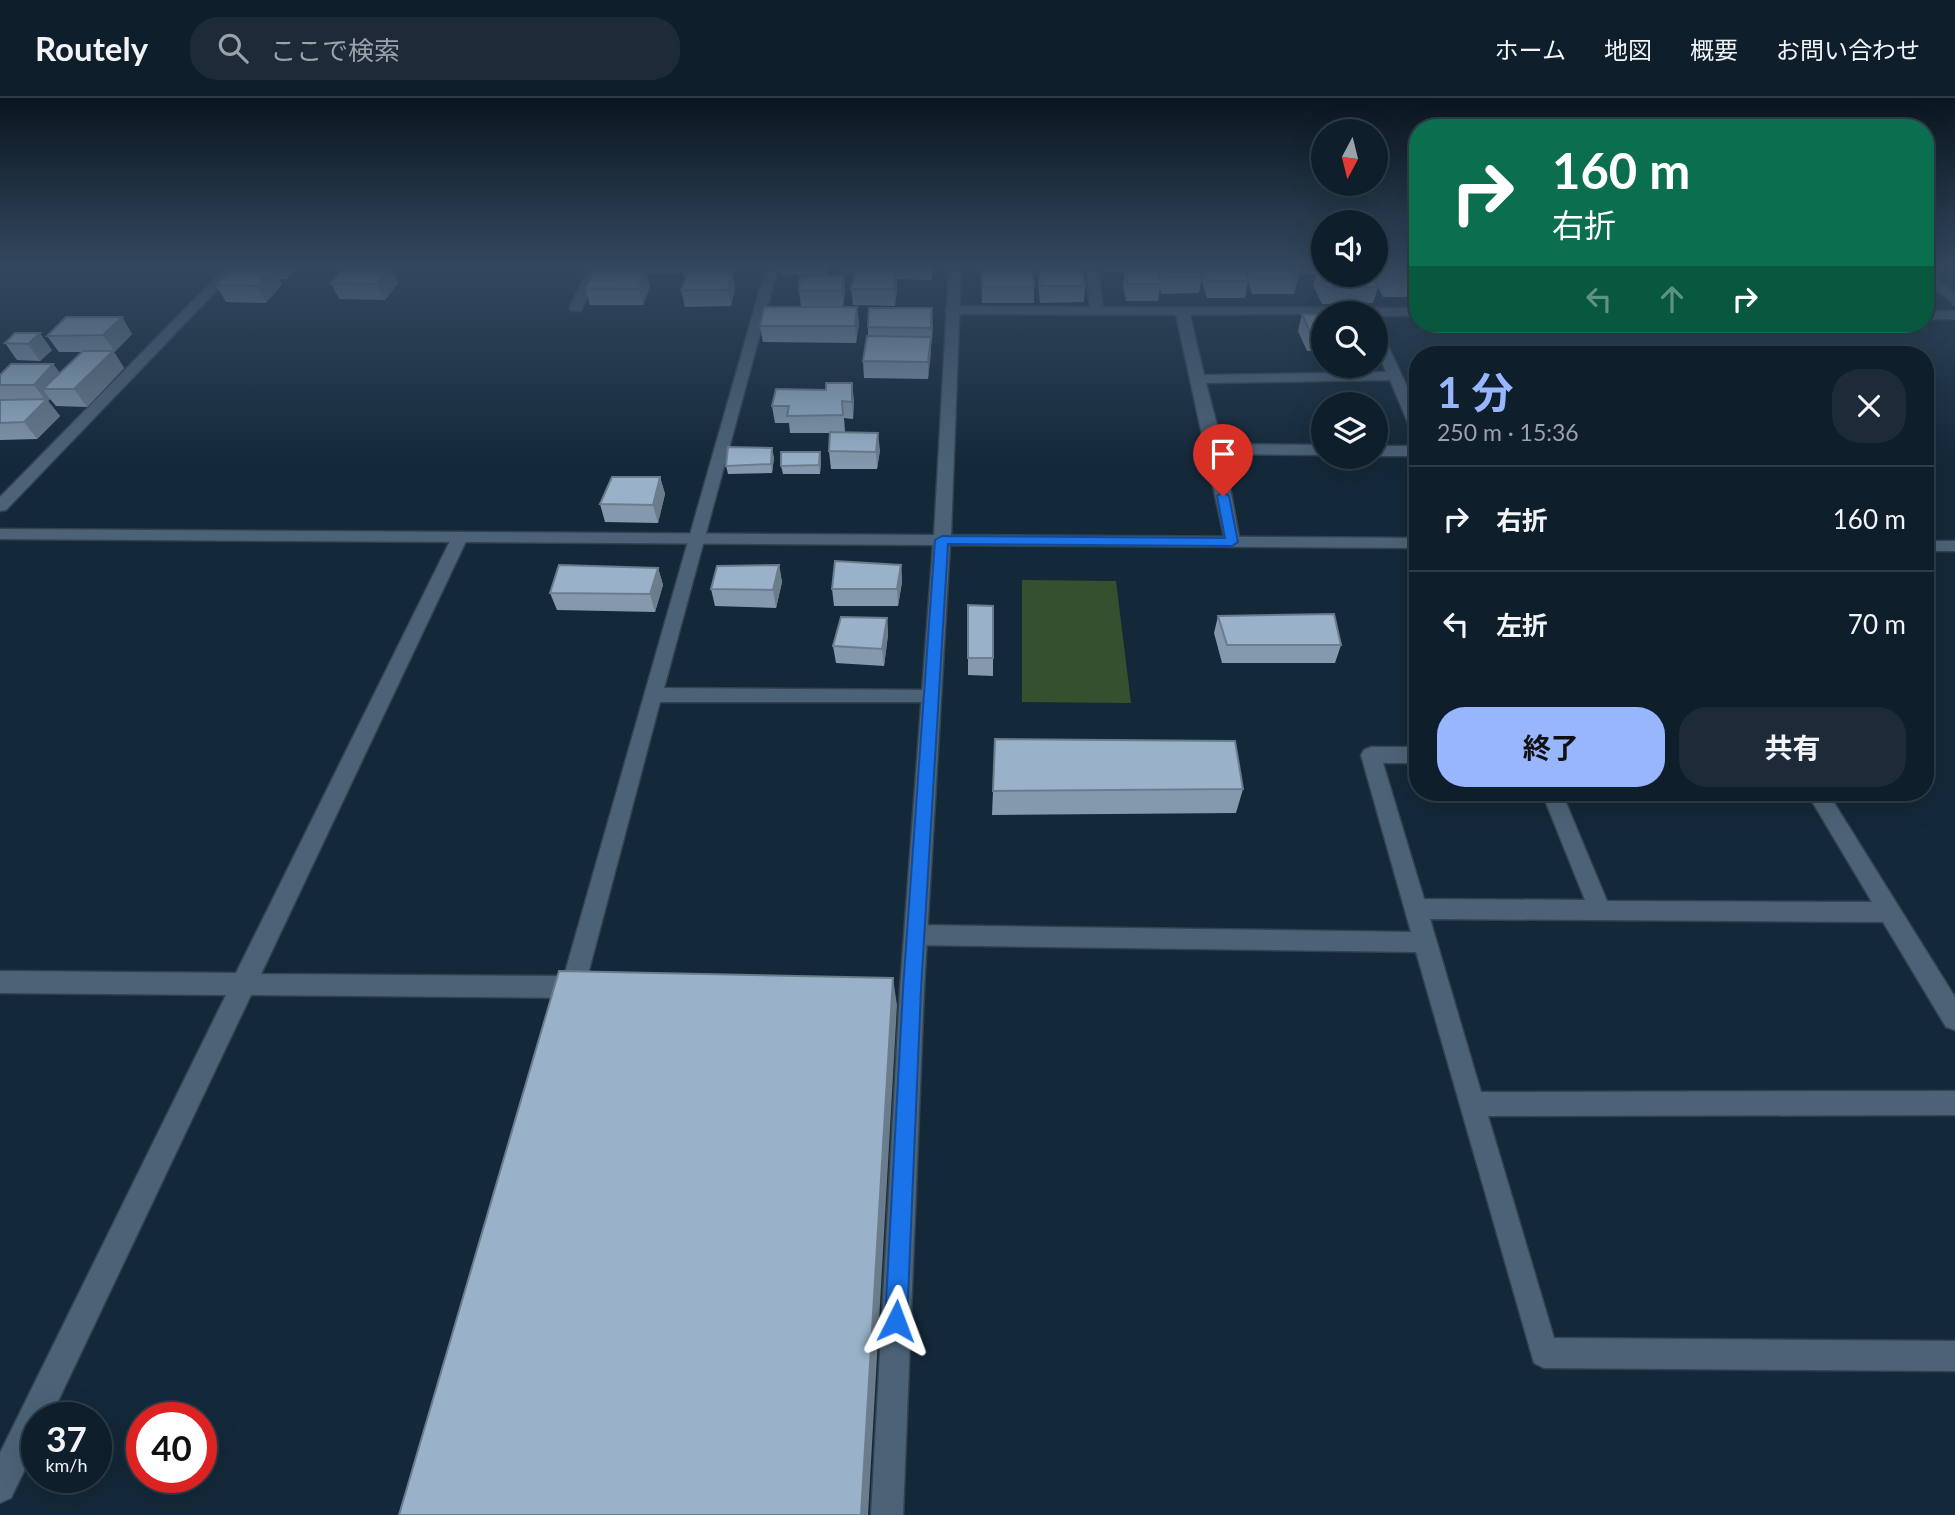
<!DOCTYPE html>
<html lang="ja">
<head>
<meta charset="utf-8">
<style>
  :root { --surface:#0e1e2b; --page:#1c2b37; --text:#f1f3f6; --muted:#9ba2a9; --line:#2e3c47; --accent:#97b6fd }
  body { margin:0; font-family:Lato,"Noto Sans JP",sans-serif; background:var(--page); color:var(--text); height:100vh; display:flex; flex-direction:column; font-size:26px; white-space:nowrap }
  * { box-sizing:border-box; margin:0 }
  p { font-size:23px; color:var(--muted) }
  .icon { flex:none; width:38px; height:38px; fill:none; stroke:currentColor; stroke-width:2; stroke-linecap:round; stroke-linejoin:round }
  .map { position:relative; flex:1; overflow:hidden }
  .drawer { position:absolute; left:1409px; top:248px; width:525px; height:455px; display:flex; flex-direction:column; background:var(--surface); border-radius:28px; box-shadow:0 7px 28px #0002,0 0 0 2px var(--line) }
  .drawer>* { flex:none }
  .top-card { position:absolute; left:1409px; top:21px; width:525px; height:214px; border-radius:28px; box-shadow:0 7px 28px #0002,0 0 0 2px var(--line); background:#0b6e4f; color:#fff; overflow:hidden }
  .needle { width:46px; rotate:187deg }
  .tools { position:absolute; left:1311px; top:21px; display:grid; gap:14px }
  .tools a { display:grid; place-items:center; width:77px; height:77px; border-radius:50%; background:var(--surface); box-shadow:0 7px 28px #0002,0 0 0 2px var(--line); font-size:35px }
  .speed { position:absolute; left:21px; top:1304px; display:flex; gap:14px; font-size:35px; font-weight:700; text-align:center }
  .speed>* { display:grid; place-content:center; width:91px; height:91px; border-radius:50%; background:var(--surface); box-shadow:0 7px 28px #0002,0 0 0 2px var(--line); line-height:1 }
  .speed small { font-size:18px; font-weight:400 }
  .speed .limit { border:10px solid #d22; background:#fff; color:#111 }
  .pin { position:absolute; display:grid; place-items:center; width:60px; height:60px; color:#fff; margin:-72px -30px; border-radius:50% 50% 50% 0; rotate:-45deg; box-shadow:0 0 7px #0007 }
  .pin .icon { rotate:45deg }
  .me { position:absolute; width:77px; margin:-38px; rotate:3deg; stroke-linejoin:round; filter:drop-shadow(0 0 5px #0008) }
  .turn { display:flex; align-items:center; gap:24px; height:147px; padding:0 28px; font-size:32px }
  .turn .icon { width:91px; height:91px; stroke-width:2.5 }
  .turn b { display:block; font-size:49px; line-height:60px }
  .lanes { display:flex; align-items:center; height:66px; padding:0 28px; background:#0003; justify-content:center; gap:35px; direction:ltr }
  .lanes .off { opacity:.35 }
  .round { display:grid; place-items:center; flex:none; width:74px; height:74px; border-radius:28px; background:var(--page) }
  .headline { display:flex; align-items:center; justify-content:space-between; height:119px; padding:0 28px }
  h1 { font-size:42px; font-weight:700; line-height:52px; color:var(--accent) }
  .primary-button { display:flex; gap:14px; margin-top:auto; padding:14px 28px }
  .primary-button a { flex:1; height:80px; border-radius:28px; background:var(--accent); color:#111; font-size:28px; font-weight:700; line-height:80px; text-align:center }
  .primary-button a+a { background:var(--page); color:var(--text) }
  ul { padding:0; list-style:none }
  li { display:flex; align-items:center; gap:21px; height:105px; padding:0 28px; border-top:2px solid var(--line) }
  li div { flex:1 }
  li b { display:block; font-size:26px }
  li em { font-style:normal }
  header { display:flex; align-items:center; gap:42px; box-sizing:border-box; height:98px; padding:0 35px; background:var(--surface); border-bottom:2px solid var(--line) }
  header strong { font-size:33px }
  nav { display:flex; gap:38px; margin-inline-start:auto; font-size:24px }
  .search { width:490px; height:63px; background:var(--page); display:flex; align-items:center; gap:18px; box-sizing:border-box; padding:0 24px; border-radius:28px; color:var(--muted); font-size:26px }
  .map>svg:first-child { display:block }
  .green { fill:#35502e }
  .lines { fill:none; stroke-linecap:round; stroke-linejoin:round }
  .minor-casing { stroke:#334251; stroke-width:3 }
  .tertiary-casing { stroke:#334251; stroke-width:3 }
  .minor { fill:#4c6377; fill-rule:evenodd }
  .tertiary { fill:#4c6377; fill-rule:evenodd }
  .wall { fill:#8499ad }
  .shaded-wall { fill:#6b7d8d }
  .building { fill:#99b2c9; stroke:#6b7d8d; stroke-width:2 }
  .route { fill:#1a73e8; stroke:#114b97; stroke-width:2 }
</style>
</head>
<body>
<header>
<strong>Routely</strong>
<div class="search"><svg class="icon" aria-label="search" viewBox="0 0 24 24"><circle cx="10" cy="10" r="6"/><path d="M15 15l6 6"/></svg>ここで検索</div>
<nav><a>ホーム</a><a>地図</a><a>概要</a><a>お問い合わせ</a></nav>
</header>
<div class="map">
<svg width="1955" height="1417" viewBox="0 0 1955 1417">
  <rect width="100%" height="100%" fill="#132839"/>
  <path class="green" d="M 1022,482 L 1116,483 L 1131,605 L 1022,604 Z"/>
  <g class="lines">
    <defs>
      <path id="minor" d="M 225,170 L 238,170 L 6,412 L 0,413 L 0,399 Z
        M 589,170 L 601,170 L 581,213 L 571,213 L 569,210 Z
        M 766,170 L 778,170 L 664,590 L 931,592 L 938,594 L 941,599 L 938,604 L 660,604 L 587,880 L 594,889 L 590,897 L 582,900 L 251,897 L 50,1320 L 37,1320 L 37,1346 L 11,1400 L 0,1405 L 0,1355 L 226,897 L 0,895 L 0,873 L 236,875 L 452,439 L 460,434 L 468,439 L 261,876 L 564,878 Z
        M 1086,170 L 1098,170 L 1103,209 L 1418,210 L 1418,218 L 1376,218 L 1376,215 L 1190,217 L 1204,277 L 1386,274 L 1376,250 L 1376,232 L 1381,233 L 1418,312 L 1418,334 L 1410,330 L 1390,282 L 1206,285 L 1222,346 L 1323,347 L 1323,357 L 1224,356 L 1240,444 L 1232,449 L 1226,448 L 1176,217 L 952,216 L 945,212 L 952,208 L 1090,209 Z
        M 1925,172 L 1955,196 L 1955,207 L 1925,183 Z
        M 1925,213 L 1955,213 L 1955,221 L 1925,221 Z
        M 1376,348 L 1418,348 L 1418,358 L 1376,358 Z
        M 1371,649 L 1418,649 L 1418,665 L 1383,665 L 1424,801 L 1585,802 L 1542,695 L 1562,695 L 1607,803 L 1872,804 L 1807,695 L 1828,695 L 1955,899 L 1955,932 L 1946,929 L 1883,824 L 1430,821 L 1481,994 L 1955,993 L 1955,1017 L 1488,1018 L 1554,1240 L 1955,1243 L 1955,1273 L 1544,1270 L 1534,1265 L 1416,854 L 916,847 L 908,844 L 905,837 L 908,830 L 916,827 L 1411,834 L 1361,657 L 1364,652 Z"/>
      <path id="tertiary" d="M 949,170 L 961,170 L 951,437 L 1418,440 L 1418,450 L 950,447 L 924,891 L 903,1417 L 871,1417 L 900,891 L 933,447 L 0,441 L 0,431 L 934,437 Z
        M 1925,443 L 1955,443 L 1955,453 L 1925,453 Z"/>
    </defs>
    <use href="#minor" class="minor-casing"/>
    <use href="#tertiary" class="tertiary-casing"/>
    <use href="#minor" class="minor"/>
    <use href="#tertiary" class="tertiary"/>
  </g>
  <path class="wall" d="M 232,170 L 297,170 L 287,181 L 279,181 L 282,186 L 266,205 L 226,204 L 216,187 Z
    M 336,170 L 391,170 L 398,185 L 385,202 L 339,201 L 331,185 L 342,171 Z
    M 630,170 L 735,170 L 733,176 L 735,190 L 731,208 L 685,209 L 681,192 L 686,178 L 684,178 L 682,172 L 681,175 L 646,175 L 650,189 L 643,207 L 590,207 L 585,190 L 630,172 Z
    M 780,170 L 828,170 L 827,177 L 781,177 Z
    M 838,170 L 876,170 L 876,172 L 887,172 L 887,170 L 933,170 L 932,182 L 897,181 L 897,189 L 895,208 L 853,207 L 851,191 L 855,175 L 838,175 Z
    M 981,170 L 1032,170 L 1034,189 L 1034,205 L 982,205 Z
    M 1038,170 L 1083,170 L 1083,176 L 1085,188 L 1084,204 L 1040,205 L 1038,188 Z
    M 1106,170 L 1157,170 L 1158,177 L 1159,170 L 1203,170 L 1202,175 L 1201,175 L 1202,179 L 1199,195 L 1161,196 L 1160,189 L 1158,203 L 1126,203 L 1123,187 L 1125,173 L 1107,174 Z
    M 1203,170 L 1244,170 L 1247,180 L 1248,174 L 1247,174 L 1245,170 L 1322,170 L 1375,183 L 1378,174 L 1376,174 L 1376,170 L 1418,170 L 1418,199 L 1383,199 L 1378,189 L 1373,205 L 1322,206 L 1313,187 L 1316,176 L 1297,176 L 1298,180 L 1294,196 L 1252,196 L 1248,183 L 1245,200 L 1207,200 L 1202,184 L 1204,173 Z
    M 844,177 L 845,194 L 843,209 L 857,209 L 859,226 L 856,245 L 763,244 L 760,228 L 801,209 L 799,193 Z
    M 1302,216 L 1323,217 L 1323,253 L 1307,253 L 1298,233 Z
    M 122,219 L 132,236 L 114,254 L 124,270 L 87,309 L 56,308 L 50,301 L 48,303 L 60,318 L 37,341 L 0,342 L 0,277 L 53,266 L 60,275 L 81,254 L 59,254 L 47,238 Z
    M 933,227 L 928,281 L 864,280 L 863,263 L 868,238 L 868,229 Z
    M 15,235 L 52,252 L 40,263 L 17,262 L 5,245 Z
    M 1750,249 L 1790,257 L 1709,257 L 1709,256 L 1746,256 Z
    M 854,302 L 853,321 L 844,320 L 845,334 L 880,352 L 877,371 L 831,371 L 829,353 L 830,335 L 790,335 L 789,325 L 775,325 L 772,308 Z
    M 820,354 L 821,362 L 820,376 L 783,376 L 781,368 Z
    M 774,359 L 772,375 L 728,376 L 726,368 Z
    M 660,379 L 665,396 L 658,425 L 605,424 L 600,406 Z
    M 779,467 L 782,484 L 776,510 L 715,508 L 711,491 Z
    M 901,467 L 902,484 L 898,508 L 834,508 L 832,491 Z
    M 658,470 L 663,487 L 655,514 L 557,512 L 550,495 Z
    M 968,507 L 993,508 L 993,578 L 968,577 Z
    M 1218,518 L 1341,547 L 1335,565 L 1222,565 L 1214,535 Z
    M 887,520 L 888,537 L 884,568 L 836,565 L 833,548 Z
    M 1243,691 L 1236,715 L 992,717 L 993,693 Z"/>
  <path class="shaded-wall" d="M 273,170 L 282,186 L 266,205 L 257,188 Z
    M 281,170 L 297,170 L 287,181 Z
    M 389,170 L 391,170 L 398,185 L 385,202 L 377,186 Z
    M 730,170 L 735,170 L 733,176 L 735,190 L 731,208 L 728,192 L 731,176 Z
    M 646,172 L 650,189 L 643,207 L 639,191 Z
    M 896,172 L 897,189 L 895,208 L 894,191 Z
    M 844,177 L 845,194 L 843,209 L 842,193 Z
    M 857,209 L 859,226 L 856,245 L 855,228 Z
    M 932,210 L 933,227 L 932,246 L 931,230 Z
    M 122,219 L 132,236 L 115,254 L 103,237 Z
    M 40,235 L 52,252 L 40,263 L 28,246 Z
    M 931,239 L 931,256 L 928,281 L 928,264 Z
    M 113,253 L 124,270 L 87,309 L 74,291 Z
    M 53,266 L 66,283 L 43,291 L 50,301 L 48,303 L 60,318 L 37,341 L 24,324 L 45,302 L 34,287 Z
    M 852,285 L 854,302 L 853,321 L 852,304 Z
    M 878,335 L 880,352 L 877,371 L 876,354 Z
    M 772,350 L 774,359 L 772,375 L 771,366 Z
    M 820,354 L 821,362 L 820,376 L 819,367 Z
    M 660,379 L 665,396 L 658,425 L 653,407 Z
    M 779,467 L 782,484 L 776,510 L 773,492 Z
    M 901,467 L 902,484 L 898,508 L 897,491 Z
    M 658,470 L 663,487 L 655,514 L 650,496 Z
    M 887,520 L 888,537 L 884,568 L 882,551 Z
    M 893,880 L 897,907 L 868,1417 L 861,1417 Z"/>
  <path class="building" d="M 232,170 L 273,170 L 257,188 L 216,187 Z
    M 343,170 L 389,170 L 377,186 L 331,185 Z
    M 1157,170 L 1160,186 L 1128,186 L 1125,171 Z
    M 1161,170 L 1200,170 L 1202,179 L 1163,179 Z
    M 1205,170 L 1244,170 L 1248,183 L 1209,183 Z
    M 1252,170 L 1295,170 L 1298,180 L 1256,180 Z
    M 1317,170 L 1323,170 L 1323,177 L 1372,177 L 1378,189 L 1326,189 Z
    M 1382,170 L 1418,170 L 1418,182 L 1388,182 Z
    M 856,171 L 896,172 L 894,191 L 851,191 Z
    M 982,171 L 1033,171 L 1034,189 L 982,189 Z
    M 1039,171 L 1082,171 L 1085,188 L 1040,188 Z
    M 594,172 L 646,172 L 639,191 L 585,190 Z
    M 688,174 L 732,174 L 728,192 L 681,192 Z
    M 844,177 L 842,193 L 799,193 L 800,179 Z
    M 764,209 L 857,209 L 855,228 L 760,228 Z
    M 869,210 L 932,210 L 931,230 L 868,229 Z
    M 1302,216 L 1323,217 L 1323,236 L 1311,236 Z
    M 66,219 L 122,219 L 103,237 L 47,238 Z
    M 15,235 L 40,235 L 28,246 L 5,245 Z
    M 867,238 L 931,239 L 928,264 L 863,263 Z
    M 1750,249 L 1783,250 L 1790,257 L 1710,257 L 1709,256 L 1758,256 Z
    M 83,253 L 113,253 L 74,291 L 43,291 Z
    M 11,266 L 53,266 L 34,287 L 0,287 L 0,277 Z
    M 826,285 L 852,285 L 852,304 L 842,303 L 843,317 L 787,318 L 789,308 L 772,308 L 776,291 L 826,292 Z
    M 47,301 L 24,324 L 0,325 L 0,302 Z
    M 830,334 L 878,335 L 876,354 L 829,353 Z
    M 728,349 L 772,350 L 771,366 L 726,368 Z
    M 781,354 L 820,354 L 819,367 L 781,368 Z
    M 612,379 L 660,379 L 653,407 L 600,406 Z
    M 835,463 L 901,467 L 897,491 L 832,491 Z
    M 559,467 L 658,470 L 650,496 L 550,495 Z
    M 779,467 L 773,492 L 711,491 L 717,468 Z
    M 968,507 L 993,508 L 993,560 L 968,560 Z
    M 1334,516 L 1341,547 L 1227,547 L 1218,518 Z
    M 841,519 L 887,520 L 882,551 L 833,548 Z
    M 995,641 L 1235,643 L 1243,691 L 993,693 Z
    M 559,873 L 893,880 L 861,1417 L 399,1417 Z"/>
  <linearGradient id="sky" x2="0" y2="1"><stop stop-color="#0a161f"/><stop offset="0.46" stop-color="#33485f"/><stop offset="1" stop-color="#33485f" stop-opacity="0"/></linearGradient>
  <rect width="1955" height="368" fill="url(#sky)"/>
  <path class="route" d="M 1223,394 L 1229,398 L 1238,444 L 1232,448 L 948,446 L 921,891 L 907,1223 L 904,1231 L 896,1234 L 888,1231 L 885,1223 L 903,891 L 935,442 L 942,438 L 1225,440 L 1217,398 Z"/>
</svg>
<div class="tools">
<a><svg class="needle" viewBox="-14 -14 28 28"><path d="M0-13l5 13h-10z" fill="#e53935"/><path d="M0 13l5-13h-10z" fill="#9ba2a9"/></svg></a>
<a><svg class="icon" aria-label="sound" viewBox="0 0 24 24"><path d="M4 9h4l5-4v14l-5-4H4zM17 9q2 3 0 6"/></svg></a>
<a><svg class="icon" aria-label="search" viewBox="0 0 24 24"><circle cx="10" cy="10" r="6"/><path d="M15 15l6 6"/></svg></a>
<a><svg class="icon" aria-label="layers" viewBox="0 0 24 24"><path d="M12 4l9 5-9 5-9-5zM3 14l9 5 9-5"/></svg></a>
</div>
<div class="speed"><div>37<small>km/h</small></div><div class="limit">40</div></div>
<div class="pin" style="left:1223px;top:398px;background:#d93025"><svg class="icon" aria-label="arrive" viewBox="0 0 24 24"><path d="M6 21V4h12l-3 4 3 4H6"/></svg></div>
<svg class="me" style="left:896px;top:1223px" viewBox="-20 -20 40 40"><path d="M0-17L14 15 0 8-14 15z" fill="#1a73e8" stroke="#fff" stroke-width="4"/></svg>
<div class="top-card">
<div class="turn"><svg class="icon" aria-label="right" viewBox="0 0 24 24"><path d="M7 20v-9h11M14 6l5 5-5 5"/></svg><div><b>160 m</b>右折</div></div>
<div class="lanes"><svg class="icon off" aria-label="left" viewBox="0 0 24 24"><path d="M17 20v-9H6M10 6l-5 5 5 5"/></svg><svg class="icon off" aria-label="ahead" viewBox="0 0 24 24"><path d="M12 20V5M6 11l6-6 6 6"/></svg><svg class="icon" aria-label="right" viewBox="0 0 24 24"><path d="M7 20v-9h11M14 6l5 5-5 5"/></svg></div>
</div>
<section class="drawer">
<div class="headline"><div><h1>1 分</h1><p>250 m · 15:36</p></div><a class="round"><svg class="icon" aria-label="close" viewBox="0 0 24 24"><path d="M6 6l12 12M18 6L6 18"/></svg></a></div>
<ul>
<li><svg class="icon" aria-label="right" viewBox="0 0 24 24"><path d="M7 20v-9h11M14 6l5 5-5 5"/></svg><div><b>右折</b></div><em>160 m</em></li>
<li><svg class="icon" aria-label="left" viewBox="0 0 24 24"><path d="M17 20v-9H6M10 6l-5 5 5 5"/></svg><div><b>左折</b></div><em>70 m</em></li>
</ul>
<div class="primary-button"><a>終了</a><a>共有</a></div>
</section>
</div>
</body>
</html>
